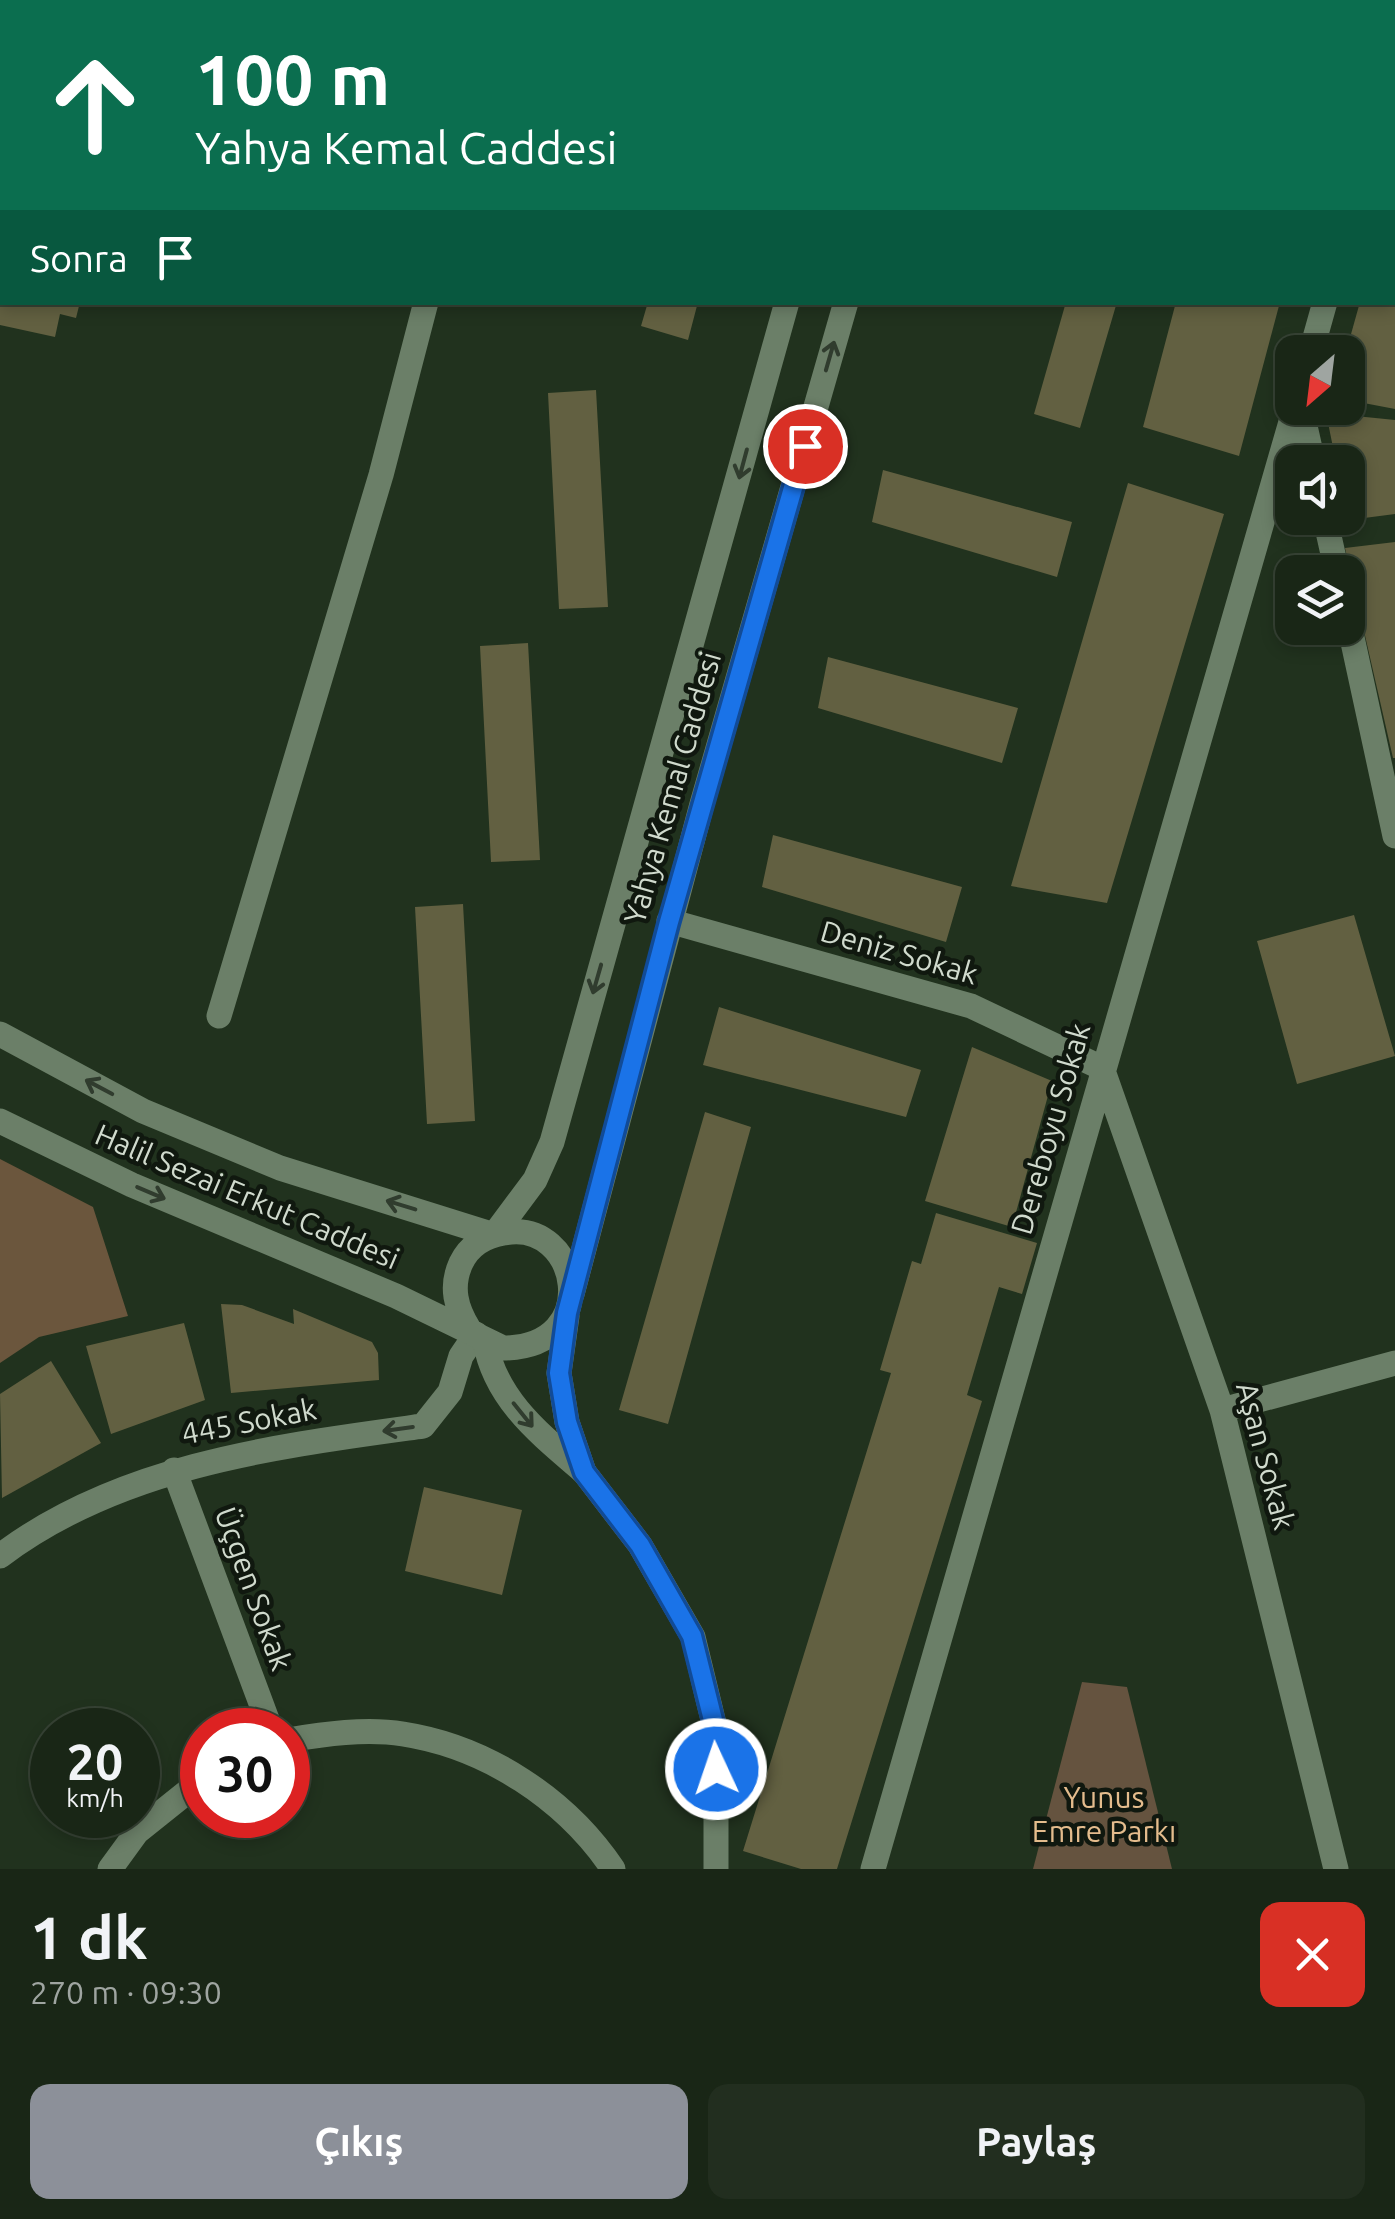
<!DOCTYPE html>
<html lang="tr">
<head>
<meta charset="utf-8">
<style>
  :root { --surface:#192616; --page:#222e1f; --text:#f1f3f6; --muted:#9fa5a1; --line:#374335; --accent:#8c9099 }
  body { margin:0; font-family:Ubuntu,sans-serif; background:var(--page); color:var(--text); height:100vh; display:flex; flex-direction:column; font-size:38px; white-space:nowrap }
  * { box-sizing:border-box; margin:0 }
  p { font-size:32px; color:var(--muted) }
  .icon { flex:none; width:55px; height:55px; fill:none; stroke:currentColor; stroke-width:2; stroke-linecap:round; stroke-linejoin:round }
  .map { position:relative; height:1869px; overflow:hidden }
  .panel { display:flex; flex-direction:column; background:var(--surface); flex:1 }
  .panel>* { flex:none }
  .banner { position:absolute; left:0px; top:0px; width:1395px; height:305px; box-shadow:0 5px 15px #0003,0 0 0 2px var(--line); background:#0b6e4f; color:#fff; overflow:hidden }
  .needle { width:65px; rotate:208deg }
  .tools { position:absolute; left:1275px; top:335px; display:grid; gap:20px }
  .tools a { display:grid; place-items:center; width:90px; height:90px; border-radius:20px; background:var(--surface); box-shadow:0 5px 15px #0003,0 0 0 2px var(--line); font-size:50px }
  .speed { position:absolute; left:30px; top:1708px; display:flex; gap:20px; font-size:50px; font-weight:700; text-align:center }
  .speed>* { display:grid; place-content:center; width:130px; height:130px; border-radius:50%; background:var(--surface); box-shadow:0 5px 15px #0003,0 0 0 2px var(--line); line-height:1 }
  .speed small { font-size:25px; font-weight:400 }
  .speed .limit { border:15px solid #d22; background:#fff; color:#111 }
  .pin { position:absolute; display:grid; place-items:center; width:85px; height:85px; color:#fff; margin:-42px; border:5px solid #fff; border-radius:50%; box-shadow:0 2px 10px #0007 }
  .me { position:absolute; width:110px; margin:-55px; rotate:357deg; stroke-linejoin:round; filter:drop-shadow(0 0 8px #0008) }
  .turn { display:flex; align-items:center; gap:35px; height:210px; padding:0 30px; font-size:45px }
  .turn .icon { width:130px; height:130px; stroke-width:2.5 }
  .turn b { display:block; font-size:70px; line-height:85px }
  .then { display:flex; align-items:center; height:95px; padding:0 30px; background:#0003; gap:20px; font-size:38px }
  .round { display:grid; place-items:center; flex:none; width:105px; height:105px; border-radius:20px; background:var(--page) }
  .summary { display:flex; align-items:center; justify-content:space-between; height:170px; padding:0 30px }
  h1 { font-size:60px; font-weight:700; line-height:75px }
  .button { display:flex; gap:20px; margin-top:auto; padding:20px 30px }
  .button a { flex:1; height:115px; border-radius:20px; background:var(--accent); color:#fff; font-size:40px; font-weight:700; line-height:115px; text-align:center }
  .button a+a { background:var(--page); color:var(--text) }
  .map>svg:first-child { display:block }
  .green { fill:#65533f }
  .forest { fill:#6b563d }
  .building { fill:#626041 }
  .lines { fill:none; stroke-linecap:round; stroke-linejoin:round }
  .street { stroke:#6b7f68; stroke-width:25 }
  .secondary { stroke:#6b7f68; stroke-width:25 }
  .oneway { stroke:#303c2e }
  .route-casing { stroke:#114b97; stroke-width:25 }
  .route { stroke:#1a73e8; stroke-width:18 }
  .labels { text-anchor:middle; stroke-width:9; stroke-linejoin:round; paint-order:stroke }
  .street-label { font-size:30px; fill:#d0dacd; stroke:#10180f }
  .park-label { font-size:30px; fill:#e4bc8d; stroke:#10180f }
</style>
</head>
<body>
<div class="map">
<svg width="1395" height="1869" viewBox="0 0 1395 1869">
  <rect width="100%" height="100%" fill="#21321e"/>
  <path class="green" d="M 1082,1682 L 1127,1687 L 1172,1869 L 1033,1869 Z"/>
  <path class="forest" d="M 0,1159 L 93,1207 L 128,1316 L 39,1337 L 0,1363 Z"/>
  <path class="building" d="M 0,302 L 80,302 L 76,318 L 60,314 L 55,337 L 0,325 Z
    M 648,302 L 698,302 L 688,340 L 641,326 Z
    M 1066,302 L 1117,302 L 1080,428 L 1034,414 Z
    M 1176,302 L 1280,302 L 1239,456 L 1143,427 Z
    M 1360,302 L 1395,302 L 1395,409 L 1348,400 L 1346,352 Z
    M 596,390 L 608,607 L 559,609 L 548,393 Z
    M 1326,413 L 1395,420 L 1395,514 L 1349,520 L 1348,462 L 1336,462 Z
    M 883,470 L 1072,522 L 1057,577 L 872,522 Z
    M 1128,483 L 1224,514 L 1107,903 L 1011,886 Z
    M 1395,542 L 1395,758 L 1393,758 L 1345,548 Z
    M 528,643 L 540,860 L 491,862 L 480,646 Z
    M 828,657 L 1018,708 L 1002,763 L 818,708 Z
    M 773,835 L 962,887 L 946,942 L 762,887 Z
    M 463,904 L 475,1121 L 427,1124 L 415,907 Z
    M 1354,915 L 1395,1056 L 1297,1084 L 1257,941 Z
    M 719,1007 L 921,1070 L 906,1117 L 703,1065 Z
    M 972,1047 L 1052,1081 L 1012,1227 L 925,1201 Z
    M 705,1112 L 751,1127 L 668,1424 L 619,1410 Z
    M 936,1213 L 1037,1243 L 1022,1294 L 999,1287 L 967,1395 L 982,1401 L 837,1869 L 801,1869 L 743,1851 L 891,1373 L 880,1370 L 912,1261 L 921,1264 Z
    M 221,1304 L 242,1305 L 294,1324 L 293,1309 L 372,1342 L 378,1353 L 379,1380 L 231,1393 Z
    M 184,1323 L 205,1400 L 111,1434 L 86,1346 Z
    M 51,1361 L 101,1443 L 2,1498 L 0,1394 Z
    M 424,1487 L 522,1510 L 502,1595 L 405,1571 Z"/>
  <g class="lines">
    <path class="street" d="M 503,2 L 504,0
      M 1392,66 L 1395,57
      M 1311,352 L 1325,302
      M 1301,408 L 1313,462
      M 1325,518 L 1337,572
      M 1348,619 L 1395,836
      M 669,921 L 971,1006 L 1102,1068 L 1222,1410 L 1336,1869
      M 219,1016 L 381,475 L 426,302
      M 1222,1410 L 1395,1363
      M 174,1470 L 271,1730
      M 584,1472 L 640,1545 L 693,1637 L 716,1732 L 716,1869
      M 0,1556 C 120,1465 278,1446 423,1426 L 450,1392 L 461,1356 L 476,1334
      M 288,1740 C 324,1734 366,1728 403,1734 C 487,1747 566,1799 613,1869
      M 110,1869 L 137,1832 L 202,1780
      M 873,1869 L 1295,408"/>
    <path class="secondary" d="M 870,2 L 871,0
      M 932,2 L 933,0
      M 0,1034 L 143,1111 L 280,1168 L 494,1235
      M 0,1121 L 132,1185 L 396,1296 L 503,1348 C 605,1348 580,1218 504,1233 C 485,1236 469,1246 461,1263 C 450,1287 456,1308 469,1329
      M 494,1235 L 535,1180 L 552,1142 L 787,302
      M 572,1294 L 702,804 L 846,302
      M 567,1316 L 559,1373 L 567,1422 L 584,1472
      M 485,1341 C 495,1400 541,1435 584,1472"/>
  </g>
  <defs><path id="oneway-shaft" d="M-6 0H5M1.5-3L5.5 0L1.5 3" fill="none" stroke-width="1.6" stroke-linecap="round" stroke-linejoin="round" transform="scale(2.5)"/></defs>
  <g class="oneway">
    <use href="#oneway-shaft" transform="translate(830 356) rotate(-74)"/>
    <use href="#oneway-shaft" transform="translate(743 464) rotate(105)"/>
    <use href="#oneway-shaft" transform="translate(597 979) rotate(106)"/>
    <use href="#oneway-shaft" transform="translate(99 1087) rotate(-152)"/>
    <use href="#oneway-shaft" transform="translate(151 1193) rotate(23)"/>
    <use href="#oneway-shaft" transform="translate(401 1205) rotate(-163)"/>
    <use href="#oneway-shaft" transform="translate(523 1415) rotate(51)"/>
    <use href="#oneway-shaft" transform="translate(398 1429) rotate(172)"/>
  </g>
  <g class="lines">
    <defs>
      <path id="route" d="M 716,1769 L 716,1732 L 692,1636 L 640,1545 L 584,1472 L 567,1422 L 559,1373 L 567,1313 L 669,922 L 805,446"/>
    </defs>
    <use href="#route" class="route-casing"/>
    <use href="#route" class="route"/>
  </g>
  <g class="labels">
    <g class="street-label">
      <text transform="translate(673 788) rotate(-74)" y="10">Yahya Kemal Caddesi</text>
      <text transform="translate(899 953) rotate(16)" y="10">Deniz Sokak</text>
      <text transform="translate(1051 1129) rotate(-74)" y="10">Dereboyu Sokak</text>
      <text transform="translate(247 1197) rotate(23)" y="10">Halil Sezai Erkut Caddesi</text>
      <text transform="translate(249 1422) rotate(-11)" y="10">445 Sokak</text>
      <text transform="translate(1265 1456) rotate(75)" y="10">Aşan Sokak</text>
      <text transform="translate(253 1589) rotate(70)" y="10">Üçgen Sokak</text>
    </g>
    <g class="park-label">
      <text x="1104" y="1808">Yunus<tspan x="1104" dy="34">Emre Parkı</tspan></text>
    </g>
  </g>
</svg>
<div class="tools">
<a><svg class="needle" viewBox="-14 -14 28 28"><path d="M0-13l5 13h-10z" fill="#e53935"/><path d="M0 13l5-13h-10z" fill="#9fa5a1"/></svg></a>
<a><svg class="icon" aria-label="sound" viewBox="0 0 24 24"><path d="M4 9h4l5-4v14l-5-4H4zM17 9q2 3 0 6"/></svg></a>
<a><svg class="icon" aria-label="layers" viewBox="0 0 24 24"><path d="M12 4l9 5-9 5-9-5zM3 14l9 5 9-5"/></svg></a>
</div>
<div class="speed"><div>20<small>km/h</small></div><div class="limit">30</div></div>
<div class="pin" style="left:805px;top:446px;background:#d93025"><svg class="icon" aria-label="arrive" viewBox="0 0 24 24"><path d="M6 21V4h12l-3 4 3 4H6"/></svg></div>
<svg class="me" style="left:716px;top:1769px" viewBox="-20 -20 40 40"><circle r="17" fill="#1a73e8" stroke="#fff" stroke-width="3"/><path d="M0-11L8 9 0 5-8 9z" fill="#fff"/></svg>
<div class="banner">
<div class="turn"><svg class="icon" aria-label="ahead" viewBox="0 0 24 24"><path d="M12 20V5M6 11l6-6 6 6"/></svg><div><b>100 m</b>Yahya Kemal Caddesi</div></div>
<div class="then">Sonra<svg class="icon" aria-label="arrive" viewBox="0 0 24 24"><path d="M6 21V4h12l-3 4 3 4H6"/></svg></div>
</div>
</div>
<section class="panel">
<div class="summary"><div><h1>1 dk</h1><p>270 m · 09:30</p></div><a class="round" style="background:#d93025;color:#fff"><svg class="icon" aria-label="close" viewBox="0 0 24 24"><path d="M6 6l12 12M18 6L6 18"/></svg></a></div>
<div class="button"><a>Çıkış</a><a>Paylaş</a></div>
</section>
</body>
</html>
